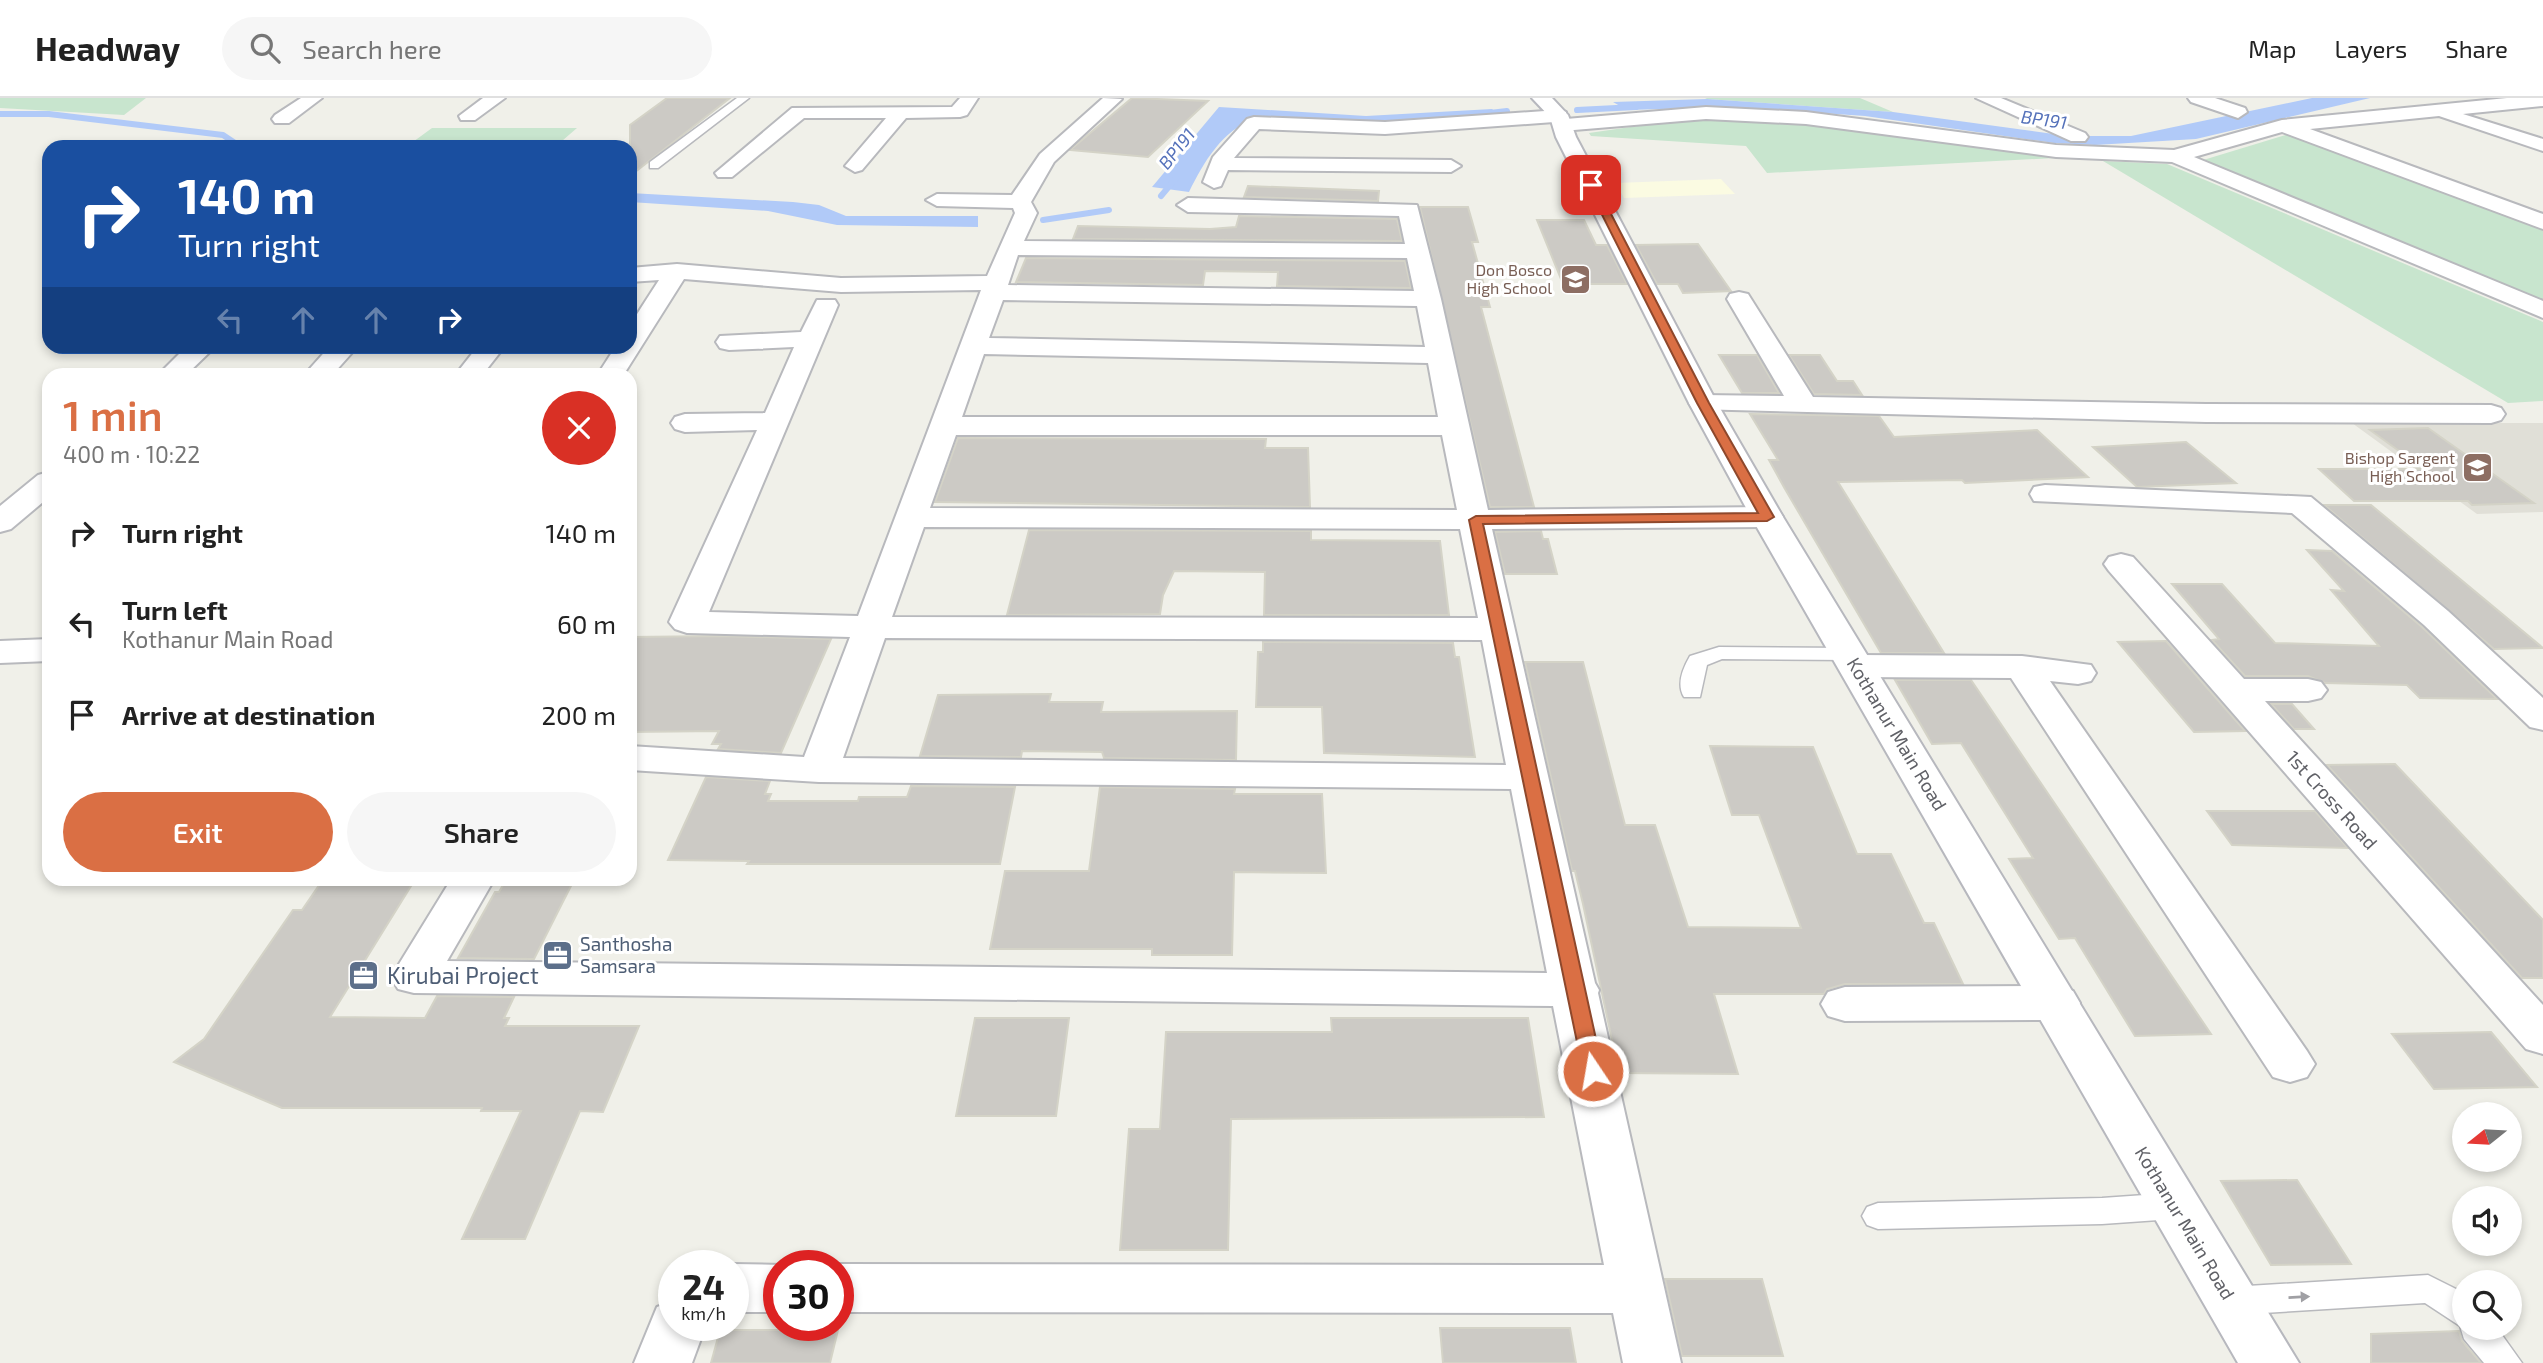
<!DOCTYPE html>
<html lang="en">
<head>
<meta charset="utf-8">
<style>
  :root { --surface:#fff; --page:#f6f6f6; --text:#222; --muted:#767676; --line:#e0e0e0; --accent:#da6f44 }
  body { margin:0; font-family:"Exo 2",sans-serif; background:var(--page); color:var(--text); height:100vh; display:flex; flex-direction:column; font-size:26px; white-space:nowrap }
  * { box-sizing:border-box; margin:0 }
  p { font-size:23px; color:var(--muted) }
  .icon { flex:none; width:38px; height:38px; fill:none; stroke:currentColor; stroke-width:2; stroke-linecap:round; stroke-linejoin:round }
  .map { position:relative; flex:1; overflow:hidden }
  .details { position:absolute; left:42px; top:270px; width:595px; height:518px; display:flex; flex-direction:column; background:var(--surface); border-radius:21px; box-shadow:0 4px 10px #0003 }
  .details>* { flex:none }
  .guide { position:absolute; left:42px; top:42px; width:595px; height:214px; border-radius:21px; box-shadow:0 4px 10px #0003; background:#1a4fa0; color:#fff; overflow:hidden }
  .needle { width:46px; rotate:252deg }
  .fabs { position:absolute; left:2452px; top:1004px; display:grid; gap:14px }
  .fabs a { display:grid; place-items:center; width:70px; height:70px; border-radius:50%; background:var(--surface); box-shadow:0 4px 10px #0003; font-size:35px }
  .speed { position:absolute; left:658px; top:1152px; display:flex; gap:14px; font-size:35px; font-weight:700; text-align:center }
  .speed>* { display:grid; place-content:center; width:91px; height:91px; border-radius:50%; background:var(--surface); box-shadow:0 4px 10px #0003; line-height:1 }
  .speed small { font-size:18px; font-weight:400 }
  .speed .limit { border:10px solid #d22; background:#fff; color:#111 }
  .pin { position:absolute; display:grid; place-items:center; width:60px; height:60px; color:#fff; margin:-30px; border-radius:14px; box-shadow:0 4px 10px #0006 }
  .me { position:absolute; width:77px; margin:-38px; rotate:348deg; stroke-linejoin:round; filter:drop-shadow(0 0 5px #0008) }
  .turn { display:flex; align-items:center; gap:24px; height:147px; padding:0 21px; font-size:32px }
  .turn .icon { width:91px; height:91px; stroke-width:2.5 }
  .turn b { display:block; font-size:49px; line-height:60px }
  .lanes { display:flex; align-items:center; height:66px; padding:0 21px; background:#0003; justify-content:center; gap:35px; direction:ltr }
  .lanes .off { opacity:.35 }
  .round { display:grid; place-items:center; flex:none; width:74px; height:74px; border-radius:37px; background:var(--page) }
  .overview { display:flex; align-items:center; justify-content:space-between; height:119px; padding:0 21px }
  h1 { font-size:42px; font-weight:600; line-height:52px; color:var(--accent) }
  .button { display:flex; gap:14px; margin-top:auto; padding:14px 21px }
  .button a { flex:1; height:80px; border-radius:42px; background:var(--accent); color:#fff; font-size:28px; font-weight:600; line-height:80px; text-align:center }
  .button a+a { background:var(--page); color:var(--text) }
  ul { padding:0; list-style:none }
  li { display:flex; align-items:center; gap:21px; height:91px; padding:0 21px }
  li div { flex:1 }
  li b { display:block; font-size:26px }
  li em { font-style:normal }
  header { display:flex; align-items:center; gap:42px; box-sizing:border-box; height:98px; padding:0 35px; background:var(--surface); border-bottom:2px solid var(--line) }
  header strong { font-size:33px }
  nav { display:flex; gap:38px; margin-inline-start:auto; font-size:24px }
  .search { width:490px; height:63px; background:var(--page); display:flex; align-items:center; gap:18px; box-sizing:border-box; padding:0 24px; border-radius:38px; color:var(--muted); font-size:26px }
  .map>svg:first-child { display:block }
  .commercial { fill:#fbfbe2 }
  .education { fill:#e0dfd7 }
  .green { fill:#c8e5ce }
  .water { fill:#b1caf8 }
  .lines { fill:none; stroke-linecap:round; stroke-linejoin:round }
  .stream { stroke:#b1caf8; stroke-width:6 }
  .building { fill:#cccac5; stroke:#d4d3c7; stroke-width:2 }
  .lane-casing { stroke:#b8b9bd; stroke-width:3 }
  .street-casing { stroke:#b8b9bd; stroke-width:4 }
  .secondary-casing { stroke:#b7b8be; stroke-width:4 }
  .lane { fill:#fff; fill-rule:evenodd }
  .street { fill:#fff; fill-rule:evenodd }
  .secondary { fill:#fff; fill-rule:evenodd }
  .oneway { fill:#a0a0a4 }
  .route { fill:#da6f44; stroke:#8e482c; stroke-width:2 }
  .labels { text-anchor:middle; stroke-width:6; stroke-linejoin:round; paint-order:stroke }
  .far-education-label { font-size:16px; fill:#785e54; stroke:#fff; text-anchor:end }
  .far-water-label { font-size:18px; font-style:italic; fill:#5471ba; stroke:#fff }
  .street-label { font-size:19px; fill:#606167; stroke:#fff }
  .service-label { font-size:19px; fill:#4e5e75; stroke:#fff; text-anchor:start }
  .near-service-label { font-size:23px; fill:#4e5e75; stroke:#fff; text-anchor:start }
</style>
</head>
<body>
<header>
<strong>Headway</strong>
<div class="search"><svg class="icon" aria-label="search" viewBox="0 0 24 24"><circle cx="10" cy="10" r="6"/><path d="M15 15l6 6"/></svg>Search here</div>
<nav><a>Map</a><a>Layers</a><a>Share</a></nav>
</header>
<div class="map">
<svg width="2543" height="1265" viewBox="0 0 2543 1265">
  <rect width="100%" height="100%" fill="#f0f0e9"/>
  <path class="commercial" d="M 1721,81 L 1735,96 L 1624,100 L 1616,85 Z"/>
  <path class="education" d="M 2352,325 L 2543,325 L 2543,414 L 2477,416 Z"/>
  <path class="green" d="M 0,0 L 146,0 L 124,17 L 0,10 Z
    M 1705,0 L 1860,0 L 1893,14 L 1707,1 Z
    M 1715,21 L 1870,31 L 2055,60 L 1767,75 L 1746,48 L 1591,38 L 1589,35 L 1679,22 Z
    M 432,30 L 577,30 L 555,49 L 406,49 Z
    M 2292,35 L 2543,129 L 2543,203 L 2200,63 Z
    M 2103,63 L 2167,66 L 2543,224 L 2543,303 L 2508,305 Z"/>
  <path class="water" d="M 2312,0 L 2370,0 L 2196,41 L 2095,47 L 2054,45 L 1865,18 L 1732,9 L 1627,12 L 1613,4 L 1707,1 L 1893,14 L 2068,38 L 2131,38 Z
    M 1219,9 L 1366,18 L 1492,11 L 1500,18 L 1390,26 L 1255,21 C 1222,32 1204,64 1189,94 L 1152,89 Z
    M 630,95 L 793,104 L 819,107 L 846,118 L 978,118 L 978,129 L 837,127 L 768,113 L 630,104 Z"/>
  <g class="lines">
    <path class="stream" d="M 1577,12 L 1636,9
      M 0,16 L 49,16 L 223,37 L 241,49
      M 1481,16 L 1507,13
      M 1161,98 L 1176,80
      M 1043,122 L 1109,112"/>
  </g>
  <path class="building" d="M 667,0 L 730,0 L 630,78 L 630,27 Z
    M 1132,0 L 1208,3 L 1148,59 L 1070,52 Z
    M 1248,88 L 1379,93 L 1378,103 L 1244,99 Z
    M 1420,109 L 1468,109 L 1478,144 L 1472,144 L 1490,209 L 1481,209 L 1534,409 L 1490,409 Z
    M 1239,118 L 1397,121 L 1402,143 L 1073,141 L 1078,128 L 1210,131 L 1236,129 Z
    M 1537,122 L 1584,122 L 1596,147 L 1607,147 L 1627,186 L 1563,186 Z
    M 1698,146 L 1731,193 L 1683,195 L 1678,186 L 1657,186 L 1636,147 Z
    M 1026,160 L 1405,163 L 1411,190 L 1277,188 L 1278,174 L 1205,173 L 1203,187 L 1016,184 Z
    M 1719,257 L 1757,257 L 1779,295 L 1742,295 Z
    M 1789,257 L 1820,257 L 1837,283 L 1853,283 L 1862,297 L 1814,296 Z
    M 1750,316 L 1879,318 L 1894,339 L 2037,332 L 2088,379 L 1965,385 L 1962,382 L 1838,384 L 1944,555 L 1881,555 L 1785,391 L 1769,362 L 1778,362 Z
    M 2428,330 L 2534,405 L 2472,407 L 2468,403 L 2354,403 L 2319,371 L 2424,371 L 2370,332 Z
    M 958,340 L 1266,341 L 1265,350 L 1308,350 L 1310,409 L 935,404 Z
    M 2186,344 L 2236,385 L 2137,389 L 2093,349 Z
    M 2324,407 L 2371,407 L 2543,550 L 2494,551 Z
    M 1029,432 L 1311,433 L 1311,442 L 1440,443 L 1449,517 L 1264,517 L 1265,474 L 1174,473 L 1163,497 L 1160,516 L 1007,517 Z
    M 1541,433 L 1543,441 L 1548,441 L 1557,476 L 1505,476 L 1495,434 Z
    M 2307,452 L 2332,453 L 2422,529 L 2497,601 L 2420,600 L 2407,587 L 2325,585 L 2308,578 L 2245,578 L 2212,542 L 2219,541 L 2172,486 L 2222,486 L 2275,545 L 2379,548 L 2331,492 L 2344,493 Z
    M 722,538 L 831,541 L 781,655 L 718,651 L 721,646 L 712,646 L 719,633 L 630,634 L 630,539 Z
    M 2166,543 L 2245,633 L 2194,634 L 2118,544 Z
    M 1263,544 L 1453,545 L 1455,559 L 1459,559 L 1475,659 L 1324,655 L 1322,609 L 1256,609 L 1258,554 L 1263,554 Z
    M 1525,564 L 1583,564 L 1625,727 L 1655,727 L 1688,829 L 1801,830 L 1759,717 L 1732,717 L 1710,648 L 1813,649 L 1857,756 L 1891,756 L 1924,825 L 1934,825 L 1963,886 L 1845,886 L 1827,891 L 1824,896 L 1714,896 L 1738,976 L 1619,975 L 1583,806 L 1575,773 L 1572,773 Z
    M 1895,582 L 1971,582 L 2211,936 L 2135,938 L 2075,840 L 2059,841 L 2009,761 L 2033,760 L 1961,645 L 1932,646 Z
    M 1051,596 L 1049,604 L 1103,604 L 1101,614 L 1237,613 L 1236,662 L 1104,660 L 1102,654 L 1022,653 L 1021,659 L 920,658 L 938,597 Z
    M 2271,606 L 2292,606 L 2314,631 L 2294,631 Z
    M 2395,666 L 2543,822 L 2543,880 L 2522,880 L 2327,667 Z
    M 706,679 L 770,683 L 765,696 L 771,696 L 768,703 L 858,703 L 859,699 L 907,699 L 911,688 L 1015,689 L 1000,766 L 747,766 L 749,763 L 668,762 Z
    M 1100,689 L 1235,691 L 1234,696 L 1322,696 L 1326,775 L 1234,774 L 1232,857 L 1152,857 L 1152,851 L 990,851 L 1005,773 L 1089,773 Z
    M 2207,713 L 2315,713 L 2348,750 L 2232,747 Z
    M 324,780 L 416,780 L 330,919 L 425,920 L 437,898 L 514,899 L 504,920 L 509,920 L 505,928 L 639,928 L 603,1014 L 580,1013 L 525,1141 L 462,1141 L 521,1013 L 481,1013 L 482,1010 L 282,1010 L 174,964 L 204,941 L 293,812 L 302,812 Z
    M 507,780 L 575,780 L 534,861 L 458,860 L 495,794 L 499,794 Z
    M 975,920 L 1069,920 L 1056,1018 L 956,1018 Z
    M 1331,920 L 1528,920 L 1544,1019 L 1231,1021 L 1228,1152 L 1120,1152 L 1129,1031 L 1160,1031 L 1166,934 L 1332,934 Z
    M 2491,934 L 2537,989 L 2434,991 L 2392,936 Z
    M 2297,1082 L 2351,1166 L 2271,1167 L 2221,1083 Z
    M 1665,1181 L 1762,1181 L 1783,1258 L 1682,1258 Z
    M 1440,1230 L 1570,1230 L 1576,1265 L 1443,1265 Z
    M 720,1232 L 838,1232 L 830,1265 L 711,1265 Z
    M 2459,1233 L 2462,1243 L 2481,1265 L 2371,1265 L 2371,1236 Z"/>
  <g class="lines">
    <defs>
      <path id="lane" d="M 737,0 L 749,0 L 658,70 L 650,70 L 650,64 Z
        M 1719,549 L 1850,550 L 1861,556 L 1850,562 L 1722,561 L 1707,567 L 1700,599 L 1684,599 C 1676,586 1683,570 1690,558 Z
        M 2173,1095 L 2184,1099 L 2189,1108 L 2184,1117 L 2173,1121 L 2102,1126 L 1878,1131 L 1867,1127 L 1862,1118 L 1867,1109 L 1878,1105 L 2102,1100 Z
        M 2428,1177 L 2464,1195 L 2464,1230 L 2497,1230 L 2522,1265 L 2484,1265 L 2464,1241 L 2460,1228 L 2425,1205 L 2231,1217 L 2219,1213 L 2214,1203 L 2219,1193 L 2231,1189 Z"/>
      <path id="street" d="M 301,0 L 322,0 L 289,25 L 275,25 L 272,21 L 275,17 Z
        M 483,0 L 505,0 L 475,22 L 461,22 L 459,18 Z
        M 960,0 L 978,0 L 967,17 L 960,19 L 906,20 L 862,72 L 855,74 L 845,68 L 886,20 L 804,20 L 732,79 L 718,79 L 715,75 L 792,10 L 952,9 Z
        M 1103,0 L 1122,1 L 1054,64 L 1031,104 L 1037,115 L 1024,143 L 1405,146 L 1399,118 L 1188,114 L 1177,107 L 1188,100 L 1417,107 L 1441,201 L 1488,412 L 1767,409 L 1778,412 L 1783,419 L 1778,426 L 1767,429 L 1492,431 L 1595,885 L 1599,892 L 1598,895 L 1681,1265 L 1623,1265 L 1613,1215 L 838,1214 L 838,1167 L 834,1167 L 838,1166 L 1604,1167 L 1553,908 L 414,895 L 398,891 L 391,879 L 452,780 L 495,780 L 447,863 L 1547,875 L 1511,691 L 819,684 L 630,672 L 630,648 L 804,659 L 850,539 L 687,535 L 675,531 L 669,524 L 757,332 L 685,334 L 675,331 L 671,325 L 675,319 L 685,316 L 765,315 L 794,249 L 729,252 L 720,250 L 716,244 L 720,238 L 801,234 L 817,202 L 835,202 L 838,207 L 709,514 L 858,518 L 981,192 L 841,194 L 684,181 L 624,276 L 598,276 L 616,248 L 630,248 L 630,227 L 659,182 L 630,184 L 630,170 L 677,166 L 841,180 L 987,178 L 1015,115 L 1013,110 L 937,108 L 926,102 L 937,96 L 1012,97 L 1040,56 ZM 1018,157 L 1407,160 L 1414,193 L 1008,187 ZM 1003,202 L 1417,208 L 1425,249 L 989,240 ZM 984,256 L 1428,265 L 1438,319 L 962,319 ZM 956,337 L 1442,337 L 1457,412 L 930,410 ZM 924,429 L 1460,431 L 1478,520 L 892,519 ZM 885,540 L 1482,542 L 1506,667 L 843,660 Z
        M 1976,0 L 2001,0 L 2085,35 L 2088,39 L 2085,43 L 2071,43 Z
        M 2188,0 L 2215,0 L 2245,10 L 2247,14 L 2238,20 L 2191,4 Z
        M 2507,0 L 2543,0 L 2543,8 L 2463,16 L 2543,41 L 2543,53 L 2439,18 L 2310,31 L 2543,116 L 2543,131 L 2282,34 L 2194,59 L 2543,203 L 2543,220 L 2172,64 L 2056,59 L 1806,26 L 1706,21 L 1562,33 L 1555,31 L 1554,24 L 1385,36 L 1259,31 L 1234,60 L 1451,62 L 1461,68 L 1451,74 L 1228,72 L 1221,88 L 1214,90 L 1203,84 L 1213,59 L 1247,21 L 1254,19 L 1385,24 L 1559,12 L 1566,14 L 1566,21 L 1706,9 L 1806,14 L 2056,47 L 2174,52 L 2282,22 Z
        M 1739,194 L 1748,196 L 1813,299 L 2206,306 L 2491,307 L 2501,310 L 2505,316 L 2501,322 L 2491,325 L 2206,324 L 1693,311 L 1689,305 L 1693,299 L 1703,297 L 1784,298 L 1727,201 L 1730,196 Z
        M 187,248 L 216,248 L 187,276 L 159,276 Z
        M 330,248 L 358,248 L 333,276 L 305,276 Z
        M 478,248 L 505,248 L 483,276 L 456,276 Z
        M 49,374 L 49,399 L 11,431 L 0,434 L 0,408 L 38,377 Z
        M 2045,387 L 2311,399 L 2448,513 L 2543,600 L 2543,632 L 2530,629 L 2424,527 L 2292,415 L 2034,403 L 2030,396 L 2034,389 Z
        M 2121,456 L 2133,459 L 2244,581 L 2308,581 L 2321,584 L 2327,592 L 2321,600 L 2308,603 L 2265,603 L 2543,907 L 2543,956 L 2526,951 L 2109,473 L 2104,466 L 2109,459 Z
        M 49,541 L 49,563 L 0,565 L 0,543 Z
        M 1857,557 L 2022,558 L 2091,567 L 2096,575 L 2091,583 L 2078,586 L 2050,583 L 2307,953 L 2315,966 L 2307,979 L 2290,984 L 2273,979 L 2011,580 L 1857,579 L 1844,576 L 1839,568 L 1844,560 Z
        M 2056,888 L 2073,893 L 2080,905 L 2073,917 L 2056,922 L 1845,923 L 1828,918 L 1821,906 L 1828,894 L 1845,889 Z
        M 733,1166 L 783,1167 L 779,1167 L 779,1214 L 733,1214 L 733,1167 L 729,1167 Z
        M 674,1203 L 674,1227 L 706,1227 L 692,1265 L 634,1265 L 657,1209 Z"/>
      <path id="secondary" d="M 1532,0 L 1552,0 L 1568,17 L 1576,39 L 1717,305 L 1783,419 L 2299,1265 L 2238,1265 L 1751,419 L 1689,305 L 1556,39 L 1550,19 Z"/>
    </defs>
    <use href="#lane" class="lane-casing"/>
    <use href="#street" class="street-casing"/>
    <use href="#secondary" class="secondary-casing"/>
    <use href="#lane" class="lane"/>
    <use href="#street" class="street"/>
    <use href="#secondary" class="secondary"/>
  </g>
  <defs><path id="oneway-solid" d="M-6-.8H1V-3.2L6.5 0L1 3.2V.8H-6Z" transform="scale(1.75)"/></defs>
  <use class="oneway" href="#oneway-solid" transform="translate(2299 1199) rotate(-3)"/>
  <path class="route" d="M 1591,85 L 1596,87 L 1709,305 L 1774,419 L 1767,423 L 1483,426 L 1603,973 L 1600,979 L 1586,979 L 1583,973 L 1469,422 L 1476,418 L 1758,415 L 1697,305 L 1587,87 Z"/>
  <defs>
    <symbol id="school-square" viewBox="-11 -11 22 22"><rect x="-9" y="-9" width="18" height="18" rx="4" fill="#8d6e63" stroke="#fff"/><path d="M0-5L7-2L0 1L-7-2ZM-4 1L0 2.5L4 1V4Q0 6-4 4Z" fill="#fff"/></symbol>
    <symbol id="office-square" viewBox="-11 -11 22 22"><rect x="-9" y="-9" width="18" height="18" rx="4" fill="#5c6f8a" stroke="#fff"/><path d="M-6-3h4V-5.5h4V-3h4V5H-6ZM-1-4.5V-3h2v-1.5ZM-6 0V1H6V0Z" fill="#fff"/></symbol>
  </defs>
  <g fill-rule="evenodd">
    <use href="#school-square" x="1558" y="164" width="35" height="35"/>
    <use href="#school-square" x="2460" y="352" width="35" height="35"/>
    <use href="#office-square" x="540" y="840" width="35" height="35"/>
    <use href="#office-square" x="346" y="860" width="35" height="35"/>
  </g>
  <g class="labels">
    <g class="far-education-label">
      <text x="1552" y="178">Don Bosco<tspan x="1552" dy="18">High School</tspan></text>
      <text x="2455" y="366">Bishop Sargent<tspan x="2455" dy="18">High School</tspan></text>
    </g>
    <g class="far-water-label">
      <text transform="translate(2044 22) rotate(8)" y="6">BP191</text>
      <text transform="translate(1177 51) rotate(-51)" y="6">BP191</text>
    </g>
    <g class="street-label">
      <text transform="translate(1897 636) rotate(59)" y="7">Kothanur Main Road</text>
      <text transform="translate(2332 702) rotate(48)" y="7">1st Cross Road</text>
      <text transform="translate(2185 1125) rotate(59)" y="7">Kothanur Main Road</text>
    </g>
    <g class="service-label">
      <text x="580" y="853">Santhosha<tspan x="580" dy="22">Samsara</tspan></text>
    </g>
    <g class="near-service-label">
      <text x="387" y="886">Kirubai Project</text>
    </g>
  </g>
</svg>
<div class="fabs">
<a><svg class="needle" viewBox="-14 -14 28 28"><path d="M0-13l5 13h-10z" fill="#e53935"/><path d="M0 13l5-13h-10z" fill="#767676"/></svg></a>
<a><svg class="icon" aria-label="sound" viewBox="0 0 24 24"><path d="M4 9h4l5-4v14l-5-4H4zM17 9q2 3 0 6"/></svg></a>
<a><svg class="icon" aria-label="search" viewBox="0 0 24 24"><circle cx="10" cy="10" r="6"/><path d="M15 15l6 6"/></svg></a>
</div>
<div class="speed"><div>24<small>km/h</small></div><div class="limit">30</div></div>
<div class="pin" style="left:1591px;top:87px;background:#d93025"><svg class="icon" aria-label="arrive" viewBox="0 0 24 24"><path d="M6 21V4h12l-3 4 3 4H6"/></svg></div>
<svg class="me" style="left:1593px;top:973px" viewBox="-20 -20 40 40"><circle r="17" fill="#da6f44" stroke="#fff" stroke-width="3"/><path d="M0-11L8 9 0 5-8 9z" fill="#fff"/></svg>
<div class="guide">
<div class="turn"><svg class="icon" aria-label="right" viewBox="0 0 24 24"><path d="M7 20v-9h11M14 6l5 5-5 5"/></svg><div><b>140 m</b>Turn right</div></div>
<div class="lanes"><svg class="icon off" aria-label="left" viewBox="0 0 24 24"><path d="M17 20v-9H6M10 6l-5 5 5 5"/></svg><svg class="icon off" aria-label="ahead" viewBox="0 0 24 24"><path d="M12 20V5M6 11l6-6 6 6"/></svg><svg class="icon off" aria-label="ahead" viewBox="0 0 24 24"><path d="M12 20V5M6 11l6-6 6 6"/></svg><svg class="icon" aria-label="right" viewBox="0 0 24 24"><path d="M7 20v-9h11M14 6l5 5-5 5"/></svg></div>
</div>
<section class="details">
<div class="overview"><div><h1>1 min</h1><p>400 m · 10:22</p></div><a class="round" style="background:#d93025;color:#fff"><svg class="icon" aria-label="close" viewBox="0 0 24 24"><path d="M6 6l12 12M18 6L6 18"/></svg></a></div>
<ul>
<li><svg class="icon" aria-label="right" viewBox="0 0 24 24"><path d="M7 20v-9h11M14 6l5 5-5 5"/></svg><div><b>Turn right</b></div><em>140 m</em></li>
<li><svg class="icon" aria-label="left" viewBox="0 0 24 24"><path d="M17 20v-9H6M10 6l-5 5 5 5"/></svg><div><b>Turn left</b><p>Kothanur Main Road</p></div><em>60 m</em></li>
<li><svg class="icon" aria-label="arrive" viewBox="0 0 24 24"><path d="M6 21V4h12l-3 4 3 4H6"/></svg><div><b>Arrive at destination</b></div><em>200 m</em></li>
</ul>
<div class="button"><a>Exit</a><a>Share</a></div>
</section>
</div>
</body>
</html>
